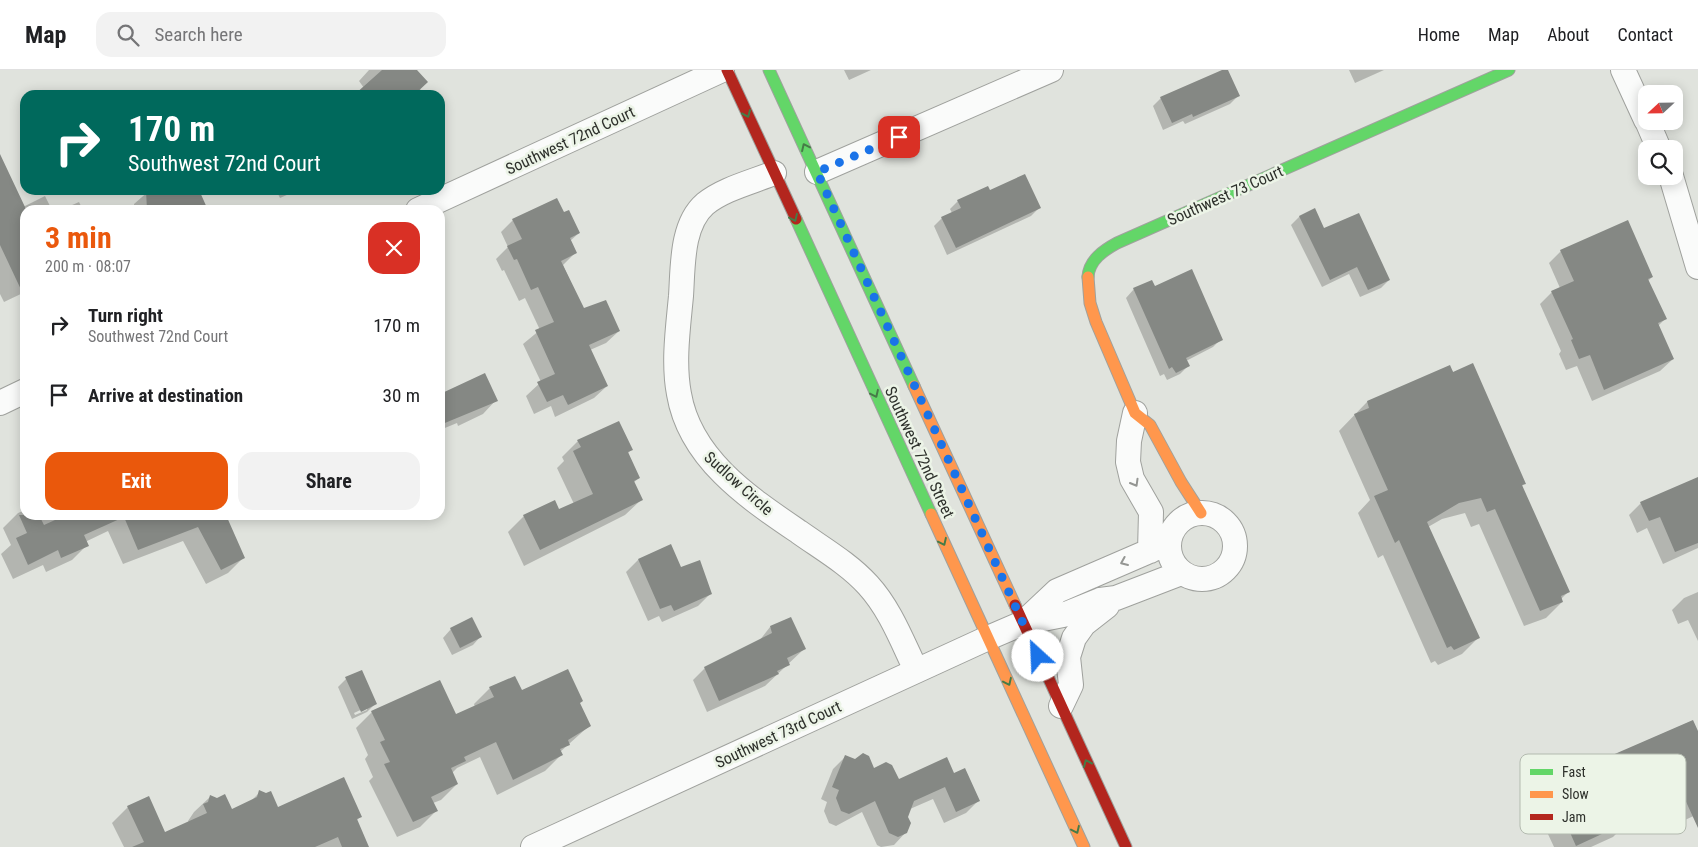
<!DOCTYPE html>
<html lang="en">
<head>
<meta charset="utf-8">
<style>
  :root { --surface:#fff; --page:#f2f2f2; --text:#202124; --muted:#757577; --line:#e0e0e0; --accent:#ea580c }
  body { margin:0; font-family:"Roboto Condensed",sans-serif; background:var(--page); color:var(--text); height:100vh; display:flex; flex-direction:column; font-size:19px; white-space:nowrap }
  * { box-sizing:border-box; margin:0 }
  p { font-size:16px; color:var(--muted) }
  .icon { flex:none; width:28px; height:28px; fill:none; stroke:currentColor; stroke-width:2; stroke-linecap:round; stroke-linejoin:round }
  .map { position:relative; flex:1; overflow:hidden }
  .details { position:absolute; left:20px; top:135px; width:425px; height:315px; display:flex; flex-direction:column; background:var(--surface); border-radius:15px; box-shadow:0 2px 12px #0003 }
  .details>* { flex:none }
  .guide { position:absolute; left:20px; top:20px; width:425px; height:105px; border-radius:15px; box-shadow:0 2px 12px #0003; background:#00695c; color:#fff; overflow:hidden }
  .needle { width:32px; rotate:248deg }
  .controls { position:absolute; left:1638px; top:15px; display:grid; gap:10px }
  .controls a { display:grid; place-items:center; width:45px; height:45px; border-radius:10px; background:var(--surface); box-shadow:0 2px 12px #0003; font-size:25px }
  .pin { position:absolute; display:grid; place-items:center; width:42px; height:42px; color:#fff; margin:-21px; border-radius:10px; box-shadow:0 2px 8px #0006 }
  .me { position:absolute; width:55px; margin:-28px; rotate:335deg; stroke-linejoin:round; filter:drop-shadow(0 0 4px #0008) }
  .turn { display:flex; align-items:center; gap:18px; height:105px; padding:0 25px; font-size:22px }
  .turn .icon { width:65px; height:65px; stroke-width:2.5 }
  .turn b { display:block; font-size:35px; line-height:42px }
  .round { display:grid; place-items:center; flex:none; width:52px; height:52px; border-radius:15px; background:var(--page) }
  .summary { display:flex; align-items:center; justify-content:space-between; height:85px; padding:0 25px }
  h1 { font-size:30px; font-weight:700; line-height:38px; color:var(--accent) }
  .action { display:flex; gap:10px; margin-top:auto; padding:10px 25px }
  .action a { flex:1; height:58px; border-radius:15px; background:var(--accent); color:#fff; font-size:20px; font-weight:700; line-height:58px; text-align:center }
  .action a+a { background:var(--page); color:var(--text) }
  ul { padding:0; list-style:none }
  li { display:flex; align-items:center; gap:15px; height:70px; padding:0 25px }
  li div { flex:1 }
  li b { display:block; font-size:19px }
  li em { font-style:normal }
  header { display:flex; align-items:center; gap:30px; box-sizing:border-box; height:70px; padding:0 25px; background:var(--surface); border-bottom:1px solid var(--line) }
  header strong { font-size:24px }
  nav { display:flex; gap:28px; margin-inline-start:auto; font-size:18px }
  .search { width:350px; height:45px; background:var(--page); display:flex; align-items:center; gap:12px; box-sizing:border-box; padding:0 18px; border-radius:15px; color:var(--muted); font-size:19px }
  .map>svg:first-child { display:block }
  .shadow { fill:#0003; fill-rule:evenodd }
  .building { fill:#858884 }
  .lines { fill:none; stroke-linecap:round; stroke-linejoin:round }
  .street-casing { stroke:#9fa19d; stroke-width:26 }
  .fast-casing { stroke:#9fa19d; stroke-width:13 }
  .slow-casing { stroke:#9fa19d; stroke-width:13 }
  .jam-casing { stroke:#9fa19d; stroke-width:13 }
  .street { stroke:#fafbfa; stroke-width:24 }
  .fast { stroke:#63d668; stroke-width:11 }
  .slow { stroke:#ff974d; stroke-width:11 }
  .jam { stroke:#b3261e; stroke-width:11 }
  .oneway { stroke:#467b47 }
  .oneway2 { stroke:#949693 }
  .route { stroke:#1a73e8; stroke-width:9; stroke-dasharray:0 16.2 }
  .labels { text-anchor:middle; stroke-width:5; stroke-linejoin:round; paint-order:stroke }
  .street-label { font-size:16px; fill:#2e312c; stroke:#ecf4e7 }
  .key { fill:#ecf4e7; stroke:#b3baaf; stroke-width:1 }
  .key-label { font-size:14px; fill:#2e312c }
</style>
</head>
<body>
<header>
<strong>Map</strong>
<div class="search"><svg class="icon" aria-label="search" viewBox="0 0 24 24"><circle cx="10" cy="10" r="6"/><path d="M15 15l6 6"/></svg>Search here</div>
<nav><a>Home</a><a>Map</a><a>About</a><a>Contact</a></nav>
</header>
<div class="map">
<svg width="1698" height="777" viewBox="0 0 1698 777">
  <rect width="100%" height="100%" fill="#e0e3dd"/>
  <path class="shadow" d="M 369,0 L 415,0 L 420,19 L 425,25 L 356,25 L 364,18 L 359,11 Z
    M 844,0 L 871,0 L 849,10 Z
    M 1227,0 L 1238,26 L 1230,34 L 1185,54 L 1183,51 L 1163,60 L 1153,36 L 1161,28 Z
    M 1349,0 L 1384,0 L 1355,13 Z
    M 0,87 L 23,137 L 45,126 L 52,140 L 25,140 L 25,222 L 4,232 L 0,224 Z
    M 150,120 L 198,120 L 207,140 L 134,140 L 134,134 Z
    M 251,120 L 265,120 L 254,125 Z
    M 276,120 L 298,120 L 280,128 Z
    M 989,122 L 1039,138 L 1031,146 L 947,185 L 934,156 L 942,148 L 952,143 L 950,139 L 958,131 Z
    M 79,132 L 83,140 L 61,140 Z
    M 1314,140 L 1324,159 L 1389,210 L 1381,218 L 1360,227 L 1349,204 L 1322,217 L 1291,155 L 1299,147 Z
    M 563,143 L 579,163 L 570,171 L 575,183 L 563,195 L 583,240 L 619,261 L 606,273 L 590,280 L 607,316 L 594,328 L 555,347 L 551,336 L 534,344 L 526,326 L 541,312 L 523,274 L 540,260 L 525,228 L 519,231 L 504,200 L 502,201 L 496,189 L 508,177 L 501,162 L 513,150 Z
    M 1561,181 L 1652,207 L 1648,211 L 1665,249 L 1658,256 L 1673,289 L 1660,301 L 1592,331 L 1577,296 L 1566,300 L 1559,284 L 1561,281 L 1540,234 L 1552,222 L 1560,218 L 1549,193 Z
    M 1154,217 L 1221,269 L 1213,277 L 1186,291 L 1188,296 L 1180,304 L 1167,310 L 1164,304 L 1160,306 L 1126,228 L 1134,219 Z
    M 1450,297 L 1525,413 L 1521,417 L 1568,522 L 1561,529 L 1562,532 L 1546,548 L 1524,556 L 1479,454 L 1471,457 L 1465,443 L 1442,449 L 1428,457 L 1478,568 L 1462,584 L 1438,595 L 1435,591 L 1431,593 L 1383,485 L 1378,488 L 1358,443 L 1370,430 L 1339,361 L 1367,332 Z
    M 440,323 L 441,325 L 496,330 L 483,344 L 458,356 L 457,353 L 440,360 Z
    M 578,371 L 631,380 L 627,384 L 639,408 L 633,413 L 641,430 L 625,445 L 524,496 L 508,462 L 524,446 L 559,441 L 574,434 L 557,398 L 564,391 L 562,387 Z
    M 1698,408 L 1698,478 L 1663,494 L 1647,458 L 1637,463 L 1629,445 L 1641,433 Z
    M 25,440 L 25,445 L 224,445 L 243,488 L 228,503 L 206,514 L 183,471 L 123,494 L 108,461 L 85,472 L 87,475 L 72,490 L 46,502 L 43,495 L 13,509 L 1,484 L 11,475 L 3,458 L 18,443 Z
    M 638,490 L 681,499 L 710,524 L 698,536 L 662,552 L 659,546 L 648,551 L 626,502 Z
    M 1698,522 L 1698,571 L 1688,550 L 1678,554 L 1672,540 L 1684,528 Z
    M 770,557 L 804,579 L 765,616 L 707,642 L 693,610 L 705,598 L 759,571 Z
    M 451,559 L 481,566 L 473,575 L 452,585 L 443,568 Z
    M 346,609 L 375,634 L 367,642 L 352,649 L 338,617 ZM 367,637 L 367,640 L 355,645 L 354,643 Z
    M 490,618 L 521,621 L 579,634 L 589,656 L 560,682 L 561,685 L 545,701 L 497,725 L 480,687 L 457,698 L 452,703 L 457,714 L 441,730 L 433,733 L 436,741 L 420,757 L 397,767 L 369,711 L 373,707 L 365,689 L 368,685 L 356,658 L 372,642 L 455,645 L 475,637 L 474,634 Z
    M 1692,651 L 1698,664 L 1698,744 L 1674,755 L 1657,718 L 1621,734 L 1629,751 L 1613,767 L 1591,777 L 1554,777 L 1532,730 L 1548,714 Z
    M 845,687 L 898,711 L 954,705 L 978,731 L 966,743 L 944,753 L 933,729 L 910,739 L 907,747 L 906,762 L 894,775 L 881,777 L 877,775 L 862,742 L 836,756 L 829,753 L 824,741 L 827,732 L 821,729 L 833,699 Z
    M 260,722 L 278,738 L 360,747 L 356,751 L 368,777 L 124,777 L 112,753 L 128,737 L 165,764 L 189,753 L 188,751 L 194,742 L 210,727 L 231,741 L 250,732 Z"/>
  <path class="building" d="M 382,0 L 417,0 L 428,12 L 414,25 L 354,25 Z
    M 1222,0 L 1228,0 L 1240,26 L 1193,47 L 1192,44 L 1172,53 L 1160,27 Z
    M 0,84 L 25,137 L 25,228 L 0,175 Z
    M 1025,104 L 1041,138 L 956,178 L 941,147 L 961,138 L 957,130 L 988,116 L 990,120 Z
    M 146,120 L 199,120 L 208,140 L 147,140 Z
    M 557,128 L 564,142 L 569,140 L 580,163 L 570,168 L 577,183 L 561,191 L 584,238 L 606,230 L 620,261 L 589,275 L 608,316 L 568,335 L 563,325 L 547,332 L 537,312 L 555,304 L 535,260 L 554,252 L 538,217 L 531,220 L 517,189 L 514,190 L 507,176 L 522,169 L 512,149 Z
    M 1315,138 L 1324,158 L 1359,143 L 1390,210 L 1368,220 L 1357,197 L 1330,210 L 1299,146 Z
    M 1628,150 L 1653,207 L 1648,209 L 1667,249 L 1658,253 L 1674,289 L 1604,320 L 1590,285 L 1579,289 L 1571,270 L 1573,269 L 1551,221 L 1574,211 L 1560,180 Z
    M 1192,199 L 1223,270 L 1186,288 L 1190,296 L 1176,303 L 1172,297 L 1169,299 L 1133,218 L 1152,210 L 1155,216 Z
    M 1473,293 L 1526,414 L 1522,415 L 1570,522 L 1561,526 L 1563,532 L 1540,541 L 1495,439 L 1487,442 L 1481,428 L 1459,433 L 1427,452 L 1480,568 L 1454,580 L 1451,576 L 1447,578 L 1399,470 L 1395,473 L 1374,426 L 1388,420 L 1354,344 L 1369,338 L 1367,331 L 1450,295 L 1453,302 Z
    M 485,303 L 498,331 L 440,355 L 440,324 Z
    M 619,351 L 633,380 L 628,382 L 640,408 L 634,411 L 643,430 L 540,480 L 523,445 L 555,430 L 559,439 L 593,424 L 573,381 L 581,377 L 577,370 Z
    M 1698,407 L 1698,473 L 1675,482 L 1660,447 L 1649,451 L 1640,432 Z
    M 19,445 L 39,445 L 44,455 L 66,445 L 226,445 L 245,488 L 221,500 L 198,457 L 138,480 L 124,447 L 84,465 L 89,476 L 61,488 L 58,480 L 28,495 L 16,468 L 27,463 Z
    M 671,474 L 681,497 L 700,490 L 712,524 L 674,541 L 671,535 L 660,539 L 638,489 Z
    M 472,547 L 482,567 L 460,578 L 450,558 Z
    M 791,547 L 806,579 L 787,588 L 790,595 L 777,601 L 779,604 L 719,631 L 704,597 L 772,563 L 770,556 Z
    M 568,599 L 583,631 L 580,633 L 591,656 L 568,670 L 570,675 L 560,679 L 563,685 L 513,710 L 496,672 L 464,687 L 466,691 L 451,698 L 458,714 L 431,727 L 438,741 L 413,752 L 384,694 L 390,692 L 380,672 L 385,670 L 371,641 L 440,610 L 456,644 L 494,627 L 489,617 L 515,606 L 522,620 Z
    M 362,600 L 377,634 L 361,642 L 345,607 Z
    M 1693,650 L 1698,661 L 1698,758 L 1673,703 L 1619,727 L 1630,751 L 1576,776 L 1548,713 Z
    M 863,683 L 869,686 L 874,698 L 886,692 L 892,695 L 899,709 L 947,687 L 954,703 L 965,698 L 980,731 L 956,742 L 945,717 L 914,731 L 908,747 L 911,753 L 907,763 L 898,767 L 889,763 L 875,731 L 849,744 L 841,741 L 836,728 L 839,720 L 832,717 L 845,685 L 855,689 Z
    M 344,707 L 362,747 L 357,749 L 369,777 L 342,777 L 338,767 L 315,777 L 132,777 L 144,772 L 127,736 L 149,726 L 165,762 L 207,743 L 203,734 L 208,732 L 210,725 L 217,728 L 225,724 L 232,739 L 257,727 L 259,720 L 266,723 L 271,721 L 278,737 Z"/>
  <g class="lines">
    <defs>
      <path id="street" d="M 1623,0 L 1646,50
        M 1647,51 L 1659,79
        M 817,102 L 1051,0
        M 774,103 C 752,112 723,119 705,134 C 681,155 683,197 681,226 C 678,258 673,293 679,324 C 690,389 749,428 799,462 C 823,479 849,494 868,515 C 890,539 902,571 916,600
        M 1671,106 L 1698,197
        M 418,140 L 722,0
        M 0,333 L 25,321
        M 1135,343 L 1129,371 L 1128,392 L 1132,409 L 1151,442 L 1150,481
        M1169 476a33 33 0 1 1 66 0a33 33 0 1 1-66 0Z
        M 1023,553 L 1057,521 L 1168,473
        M 1061,636 L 1071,615 L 1068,587 L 1074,568 L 1084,554 L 1107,536
        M 533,777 L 988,568 L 1023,553 L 1063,545 L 1100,530 L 1116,528 L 1181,503"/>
      <path id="fast" d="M 769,0 L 914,316
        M 796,149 L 931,444
        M 1088,207 C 1089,190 1104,180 1117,173 L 1509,0"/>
      <path id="slow" d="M 1088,207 L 1090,233 L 1096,252 L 1135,343 L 1150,355 L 1181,412 L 1201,443
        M 914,316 L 1015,535
        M 931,444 L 1084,777"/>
      <path id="jam" d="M 727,0 L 796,149
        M 1015,535 L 1126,777"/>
    </defs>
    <use href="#street" class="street-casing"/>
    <use href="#fast" class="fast-casing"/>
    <use href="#slow" class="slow-casing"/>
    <use href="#jam" class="jam-casing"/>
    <use href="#street" class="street"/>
    <use href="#fast" class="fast"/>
    <use href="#slow" class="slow"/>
    <use href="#jam" class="jam"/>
  </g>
  <defs><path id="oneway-chevron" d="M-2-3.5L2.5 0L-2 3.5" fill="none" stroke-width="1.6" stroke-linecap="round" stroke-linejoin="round" transform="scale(1.25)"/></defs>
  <g class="oneway">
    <use href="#oneway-chevron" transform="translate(747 44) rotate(66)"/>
    <use href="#oneway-chevron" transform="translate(805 77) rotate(-115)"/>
    <use href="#oneway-chevron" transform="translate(794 148) rotate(65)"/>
    <use href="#oneway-chevron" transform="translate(875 324) rotate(65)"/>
    <use href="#oneway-chevron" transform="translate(943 472) rotate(65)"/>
    <use href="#oneway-chevron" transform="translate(1008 612) rotate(65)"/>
    <use href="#oneway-chevron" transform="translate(1087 693) rotate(-114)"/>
    <use href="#oneway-chevron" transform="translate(1076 760) rotate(65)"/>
  </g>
  <g class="oneway2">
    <use href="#oneway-chevron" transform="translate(1135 413) rotate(60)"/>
    <use href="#oneway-chevron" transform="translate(1124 492) rotate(157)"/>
  </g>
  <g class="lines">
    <path class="route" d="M 899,67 L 817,102 L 1038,586"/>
  </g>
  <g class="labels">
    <g class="street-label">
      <text transform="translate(570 70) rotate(-25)" y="6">Southwest 72nd Court</text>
      <text transform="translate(1225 125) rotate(-24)" y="6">Southwest 73 Court</text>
      <text transform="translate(920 382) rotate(65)" y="6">Southwest 72nd Street</text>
      <text transform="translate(739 413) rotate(42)" y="6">Sudlow Circle</text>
      <text transform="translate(778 664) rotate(-25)" y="6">Southwest 73rd Court</text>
    </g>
  </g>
  <rect x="1520" y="684" width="166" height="80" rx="8" class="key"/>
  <rect x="1530" y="699" width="23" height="6" fill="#63d668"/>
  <rect x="1530" y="721" width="23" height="7" fill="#ff974d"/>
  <rect x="1530" y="744" width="23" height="6" fill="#b3261e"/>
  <g class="key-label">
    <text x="1562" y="707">Fast</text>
    <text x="1562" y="729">Slow</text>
    <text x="1562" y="752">Jam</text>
  </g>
</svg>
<div class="controls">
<a><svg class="needle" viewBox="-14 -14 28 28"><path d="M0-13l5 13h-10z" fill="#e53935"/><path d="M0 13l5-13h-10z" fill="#757577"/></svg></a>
<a><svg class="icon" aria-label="search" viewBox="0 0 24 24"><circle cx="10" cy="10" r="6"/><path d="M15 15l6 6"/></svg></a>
</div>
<div class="pin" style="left:899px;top:67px;background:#d93025"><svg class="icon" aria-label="arrive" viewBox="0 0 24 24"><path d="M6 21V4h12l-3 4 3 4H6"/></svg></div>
<svg class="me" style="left:1038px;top:586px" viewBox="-20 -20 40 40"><circle r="19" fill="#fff"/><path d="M0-13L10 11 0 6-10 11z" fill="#1a73e8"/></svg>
<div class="guide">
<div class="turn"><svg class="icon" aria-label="right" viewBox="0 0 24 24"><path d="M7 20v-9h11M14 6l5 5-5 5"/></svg><div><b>170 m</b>Southwest 72nd Court</div></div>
</div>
<section class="details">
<div class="summary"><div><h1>3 min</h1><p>200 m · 08:07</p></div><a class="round" style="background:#d93025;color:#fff"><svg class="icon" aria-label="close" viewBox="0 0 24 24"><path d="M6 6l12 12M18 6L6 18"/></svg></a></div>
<ul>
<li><svg class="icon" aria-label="right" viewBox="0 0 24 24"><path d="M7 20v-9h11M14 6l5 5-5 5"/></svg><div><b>Turn right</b><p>Southwest 72nd Court</p></div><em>170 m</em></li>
<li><svg class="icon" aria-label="arrive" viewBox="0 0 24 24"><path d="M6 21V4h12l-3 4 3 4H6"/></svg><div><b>Arrive at destination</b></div><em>30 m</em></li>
</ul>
<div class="action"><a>Exit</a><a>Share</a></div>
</section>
</div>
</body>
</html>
